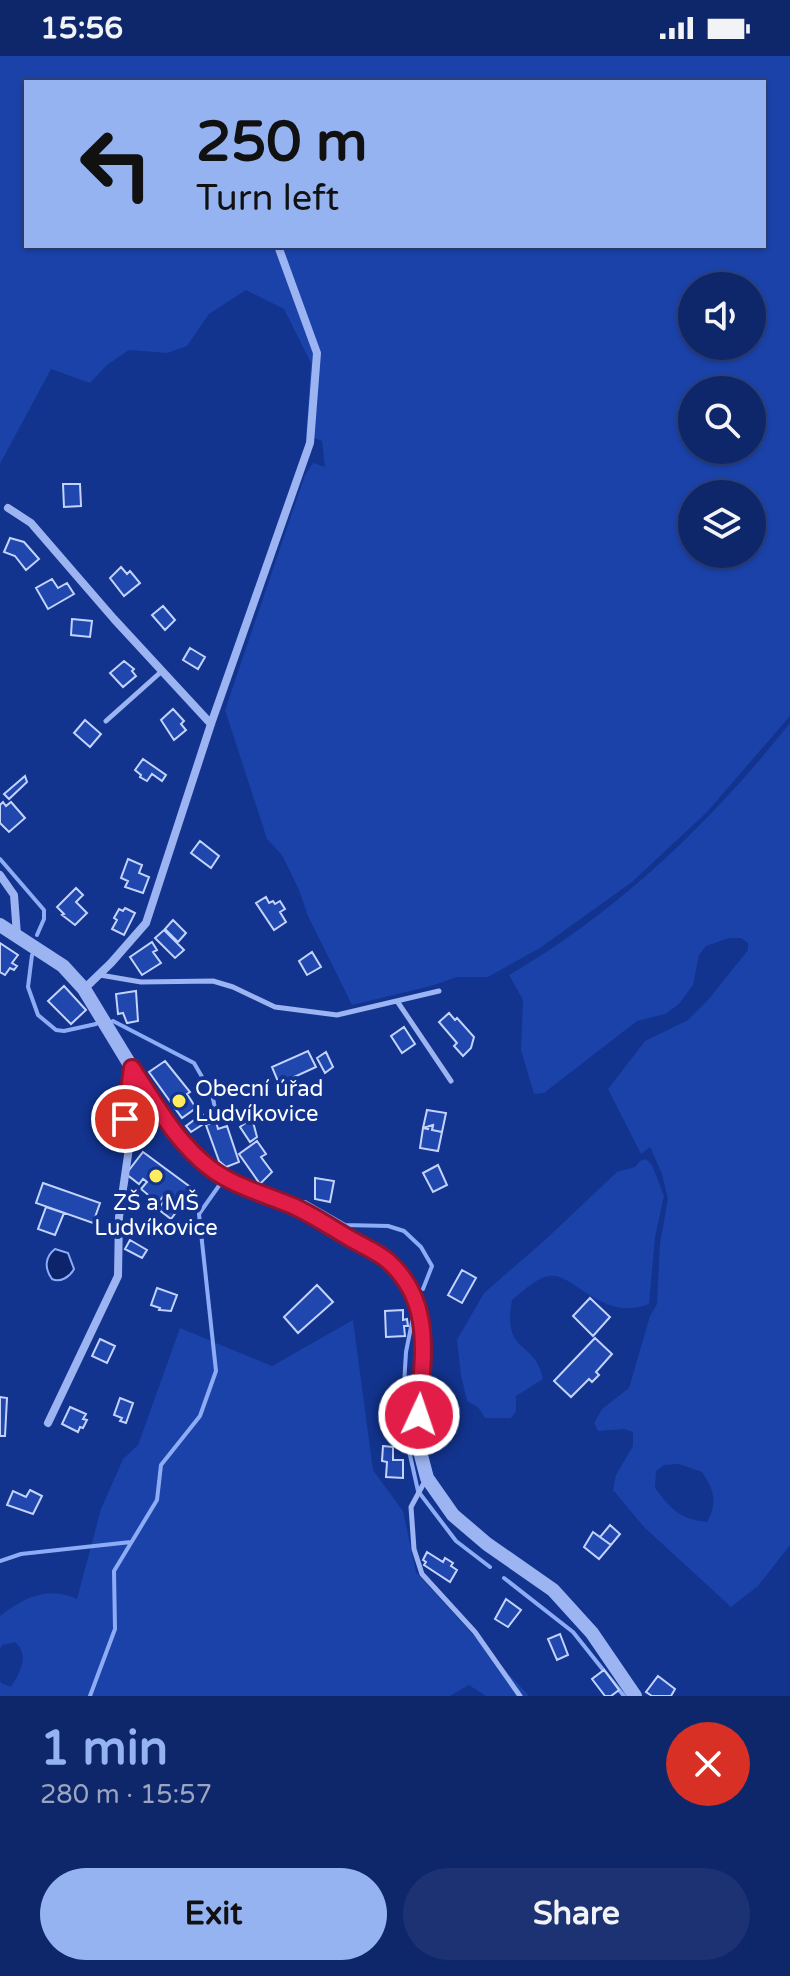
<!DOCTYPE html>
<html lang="en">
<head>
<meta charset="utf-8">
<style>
  :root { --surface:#0e266a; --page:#1c3272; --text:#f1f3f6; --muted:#9ba5c1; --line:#2e437e; --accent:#95b2f1 }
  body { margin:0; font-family:"Varela Round",sans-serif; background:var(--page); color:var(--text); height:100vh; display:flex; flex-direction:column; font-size:30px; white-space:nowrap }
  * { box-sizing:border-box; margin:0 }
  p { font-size:26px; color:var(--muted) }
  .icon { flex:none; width:44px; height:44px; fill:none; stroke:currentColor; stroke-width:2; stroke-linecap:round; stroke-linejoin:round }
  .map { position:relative; height:1640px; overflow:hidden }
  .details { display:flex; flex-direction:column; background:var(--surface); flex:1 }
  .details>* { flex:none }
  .top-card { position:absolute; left:24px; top:24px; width:742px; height:168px; border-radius:0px; box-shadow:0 2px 6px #0004,0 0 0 2px var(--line); background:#95b2f1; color:#111; overflow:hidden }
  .buttons { position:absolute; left:678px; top:216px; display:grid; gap:16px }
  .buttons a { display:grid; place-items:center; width:88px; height:88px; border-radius:50%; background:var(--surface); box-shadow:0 2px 6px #0004,0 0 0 2px var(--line); font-size:40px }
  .pin { position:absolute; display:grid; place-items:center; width:68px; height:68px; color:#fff; margin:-34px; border:4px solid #fff; border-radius:50%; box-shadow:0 2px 8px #0007 }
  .me { position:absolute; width:88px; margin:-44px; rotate:3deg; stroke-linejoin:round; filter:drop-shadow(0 0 6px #0008) }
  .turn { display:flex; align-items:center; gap:28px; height:168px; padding:0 40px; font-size:36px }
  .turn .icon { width:104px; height:104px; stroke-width:2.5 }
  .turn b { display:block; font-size:56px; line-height:68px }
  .round { display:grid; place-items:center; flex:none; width:84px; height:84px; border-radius:42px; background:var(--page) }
  .summary { display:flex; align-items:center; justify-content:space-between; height:136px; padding:0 40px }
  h1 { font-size:48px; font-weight:800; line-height:60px; color:var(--accent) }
  .cta { display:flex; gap:16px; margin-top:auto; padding:16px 40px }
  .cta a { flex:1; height:92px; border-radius:48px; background:var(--accent); color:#111; font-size:32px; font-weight:800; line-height:92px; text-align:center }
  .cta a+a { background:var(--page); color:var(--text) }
  .status { display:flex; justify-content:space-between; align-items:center; height:56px; padding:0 40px; background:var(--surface); direction:ltr }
  .status svg { height:22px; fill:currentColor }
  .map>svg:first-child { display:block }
  .green { fill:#1a42a9; fill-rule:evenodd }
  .water { fill:#0b246b; stroke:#8eacf5; stroke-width:2 }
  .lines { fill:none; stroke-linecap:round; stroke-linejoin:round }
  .stream { stroke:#8eacf5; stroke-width:4 }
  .building { fill:#2047ae; stroke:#c3d3fc; stroke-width:2 }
  .service { stroke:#9cb4f1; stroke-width:5 }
  .minor { stroke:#9cb4f1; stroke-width:8 }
  .tertiary { stroke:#9cb4f1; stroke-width:14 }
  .route-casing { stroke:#92132f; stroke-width:20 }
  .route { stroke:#e11d48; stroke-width:14 }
  .poi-dot { fill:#ffec5d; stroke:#12338e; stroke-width:3 }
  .labels { text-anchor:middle; stroke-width:8; stroke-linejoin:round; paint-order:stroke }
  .poi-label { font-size:22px; fill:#fff; stroke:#12338e; text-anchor:start }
</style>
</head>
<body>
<div class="status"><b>15:56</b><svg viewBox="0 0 49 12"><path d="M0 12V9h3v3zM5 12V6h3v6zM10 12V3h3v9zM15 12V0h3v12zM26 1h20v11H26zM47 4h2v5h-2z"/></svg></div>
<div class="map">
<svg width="790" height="1640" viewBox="0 0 790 1640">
  <rect width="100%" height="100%" fill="#12338e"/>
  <path class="green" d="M 0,0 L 790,0 L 790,660 L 707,756 L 632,826 L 540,892 L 488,921 L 457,921 L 431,930 L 352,949 L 308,860 L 299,834 L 282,799 L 267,783 L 225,654 L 305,419 L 313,407 L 325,411 L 322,385 L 306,379 L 311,307 L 284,253 L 246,234 L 209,258 L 187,290 L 167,297 L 129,294 L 107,309 L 90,327 L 51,313 L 0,408 ZM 26,26 L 764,26 L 764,190 L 26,190 ZM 692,230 L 752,230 L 752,290 L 692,290 ZM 692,334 L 752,334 L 752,394 L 692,394 ZM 692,438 L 752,438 L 752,498 L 692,498 Z
    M 790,667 L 790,1489 L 758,1530 L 731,1551 L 644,1471 L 613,1434 L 616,1419 L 633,1390 L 633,1376 L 624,1373 L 598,1375 L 594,1367 L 602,1353 L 629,1332 L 650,1260 L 657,1248 L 660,1187 L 668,1143 L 662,1118 L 650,1091 L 641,1098 L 608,1033 L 645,985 L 688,964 L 708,944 L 748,894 L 748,887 L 741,882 L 729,882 L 706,890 L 699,899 L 693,929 L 679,948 L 665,958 L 637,965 L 544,1037 L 534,1038 L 521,994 L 523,944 L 509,919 C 618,856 712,765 790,667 ZM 679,1408 L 702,1416 C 714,1434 718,1446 707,1466 C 679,1463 671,1453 655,1432 L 656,1415 L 664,1409 Z
    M 646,1103 L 652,1109 L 664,1140 L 655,1181 L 649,1248 C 602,1267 572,1215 549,1220 C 536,1222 522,1236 512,1244 C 502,1300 535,1283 543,1323 L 516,1340 L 516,1355 L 511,1362 L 485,1362 L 478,1351 L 467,1345 L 461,1319 L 457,1284 L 484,1237 L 545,1184 L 617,1116 L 635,1111 L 640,1105 Z
    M 353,1264 L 373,1414 L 403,1455 L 416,1516 L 529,1640 L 486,1640 L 469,1629 L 450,1640 L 0,1640 L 0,1624 L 1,1627 L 11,1631 C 20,1616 30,1600 15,1586 L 2,1589 L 0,1594 L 0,1560 C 25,1541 47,1530 77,1543 L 101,1453 L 123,1403 L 138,1389 L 180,1272 L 272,1310 Z"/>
  <path class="water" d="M 55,1193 L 68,1197 L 74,1213 C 70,1221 60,1227 52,1223 C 44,1212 45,1201 55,1193 Z"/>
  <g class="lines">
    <path class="stream" d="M 0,803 L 44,854 L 44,863 L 37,879
      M 32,899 L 28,931 L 38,959 L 56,974 L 64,975 L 96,968
      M 113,965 L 194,1007 L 212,1038 L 216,1057
      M 305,1146 L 345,1169 L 388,1170 L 404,1175 L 421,1191 L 432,1210 L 423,1233
      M 413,1261 L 406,1296 L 402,1363 L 418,1435 L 456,1485 L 490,1511
      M 0,1505 L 21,1498 L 131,1486
      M 504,1522 L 573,1576 L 624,1640
      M 90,1640 L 115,1573 L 114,1515 L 157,1444 L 161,1409 L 200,1360 L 216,1315 L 199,1158 L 223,1124"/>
  </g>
  <path class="building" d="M 63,428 L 80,428 L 81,450 L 64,451 Z
    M 10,482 L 24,486 L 39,503 L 26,514 L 15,500 L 4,496 Z
    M 121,511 L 127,518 L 130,515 L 140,527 L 124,540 L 110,522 Z
    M 52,523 L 58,532 L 67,527 L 74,538 L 48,553 L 36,532 Z
    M 163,550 L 175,564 L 165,574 L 152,559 Z
    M 72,563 L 92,565 L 90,581 L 71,579 Z
    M 190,592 L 205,601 L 198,613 L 183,604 Z
    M 124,605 L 134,613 L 132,615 L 136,620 L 123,631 L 110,617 Z
    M 173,653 L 184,665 L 181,668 L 186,674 L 174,684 L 161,664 Z
    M 85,664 L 101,678 L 90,691 L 74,677 Z
    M 143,703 L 166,719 L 162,725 L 152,718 L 147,725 L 140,721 L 141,719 L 135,714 Z
    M 25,720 L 27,726 L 9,743 L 4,738 Z
    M 3,746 L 6,750 L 11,746 L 25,762 L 9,776 L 0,767 L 0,749 Z
    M 200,785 L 219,800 L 211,812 L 191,797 Z
    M 128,803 L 142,809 L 139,817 L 149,821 L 143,837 L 125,831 L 128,825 L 121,822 Z
    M 76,832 L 83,839 L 76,846 L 87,857 L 75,869 L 62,859 L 64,858 L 57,851 Z
    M 266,841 L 269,847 L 273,845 L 275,848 L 280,845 L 285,853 L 280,856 L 286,866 L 274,874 L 256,847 Z
    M 125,852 L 135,857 L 124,879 L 112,873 L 117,864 L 114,862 L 119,853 L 123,855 Z
    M 173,864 L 186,877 L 178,886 L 165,873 Z
    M 164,874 L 184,894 L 175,902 L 155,882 Z
    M 152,886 L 157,894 L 153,896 L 161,907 L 142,919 L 130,901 Z
    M 0,887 L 18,899 L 12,907 L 17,910 L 14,914 L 10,912 L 5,919 L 0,916 Z
    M 312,896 L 321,911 L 307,919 L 299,905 Z
    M 64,930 L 86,954 L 71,968 L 48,945 Z
    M 136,935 L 138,965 L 127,967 L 123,957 L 118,958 L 116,938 Z
    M 449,957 L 455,964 L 457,962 L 474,981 L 471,992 L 463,1000 L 454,990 L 457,987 L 439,966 Z
    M 404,971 L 415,988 L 402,997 L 391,980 Z
    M 308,995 L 316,1011 L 279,1028 L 272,1011 Z
    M 326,996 L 333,1011 L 325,1017 L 317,1002 Z
    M 165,1005 L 190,1036 L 187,1038 L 196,1052 L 182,1062 L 149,1016 Z
    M 427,1054 L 446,1057 L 442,1076 L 432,1074 L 433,1069 L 423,1072 Z
    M 202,1058 L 208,1065 L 191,1076 L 186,1070 Z
    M 252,1062 L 257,1081 L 250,1086 L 240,1071 Z
    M 216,1065 L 218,1073 L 227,1070 L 239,1106 L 226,1111 L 219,1105 L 206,1069 Z
    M 429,1070 L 433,1070 L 432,1074 L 442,1076 L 438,1095 L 420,1092 L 423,1072 L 428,1073 Z
    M 257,1085 L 266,1098 L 261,1101 L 272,1116 L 260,1128 L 239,1098 Z
    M 143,1096 L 193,1133 L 171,1163 L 158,1153 L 167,1141 L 164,1139 L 158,1147 L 141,1133 L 147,1126 L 143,1123 L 139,1128 L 126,1118 Z
    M 438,1109 L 447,1129 L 433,1136 L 423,1117 Z
    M 315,1122 L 334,1125 L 330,1146 L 315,1143 Z
    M 43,1127 L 100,1147 L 93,1167 L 36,1147 Z
    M 46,1151 L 64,1157 L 55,1179 L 38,1173 Z
    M 130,1184 L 147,1194 L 142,1202 L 125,1193 Z
    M 462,1214 L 476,1222 L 462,1247 L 448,1239 Z
    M 317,1229 L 333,1246 L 298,1277 L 284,1261 Z
    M 157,1232 L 177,1239 L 171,1255 L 159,1254 L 160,1252 L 151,1249 Z
    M 590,1242 L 610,1261 L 593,1280 L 573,1260 Z
    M 403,1254 L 403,1264 L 407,1263 L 408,1270 L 404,1270 L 405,1280 L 386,1281 L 385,1255 Z
    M 595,1282 L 612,1298 L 596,1316 L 599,1319 L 592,1326 L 589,1323 L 571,1341 L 554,1325 Z
    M 100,1283 L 115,1290 L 107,1307 L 92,1300 Z
    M 430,1332 L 442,1333 L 439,1358 L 428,1357 Z
    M 0,1341 L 7,1342 L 5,1380 L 0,1380 Z
    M 120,1342 L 133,1347 L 126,1367 L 120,1365 L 122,1362 L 114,1359 Z
    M 70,1351 L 86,1358 L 83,1363 L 87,1364 L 83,1372 L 80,1371 L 78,1376 L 62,1368 Z
    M 383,1390 L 393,1391 L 393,1404 L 403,1404 L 403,1422 L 386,1421 L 387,1406 L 382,1405 Z
    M 30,1434 L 42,1440 L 33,1458 L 7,1449 L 13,1435 L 26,1441 Z
    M 610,1469 L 620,1478 L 611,1489 L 600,1481 Z
    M 593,1476 L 611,1489 L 599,1503 L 584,1491 Z
    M 427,1496 L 443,1506 L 445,1502 L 453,1507 L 451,1510 L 457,1514 L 450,1526 L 424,1509 L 426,1506 L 423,1504 Z
    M 506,1543 L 521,1554 L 508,1571 L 495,1563 Z
    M 560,1578 L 568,1599 L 557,1604 L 548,1583 Z
    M 604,1614 L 619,1634 L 611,1640 L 605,1640 L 592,1623 Z
    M 658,1620 L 675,1633 L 671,1640 L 652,1640 L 646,1636 Z"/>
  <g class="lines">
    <path class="service" d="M 106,665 L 162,615
      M 100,919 L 141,926 L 213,925 L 233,931 L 275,951 L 337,959 L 439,935
      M 397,945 L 451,1025
      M 425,1425 L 411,1451 L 414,1493 L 422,1518 L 475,1576 L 520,1640"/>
    <path class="minor" d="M 8,452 L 31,467 L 114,563 L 211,668
      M 0,819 L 14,839 L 17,879
      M 84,933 L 111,907 L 146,867 L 211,668 L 310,387 L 317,297 L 278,190
      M 48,1367 L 118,1220 L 119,1161 L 129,1092 L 125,1063 L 132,1013"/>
    <path class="tertiary" d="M 0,869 L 63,910 L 84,933 L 132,1012 L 172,1072 L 190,1094 L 211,1113 L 250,1134 L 296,1151 L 387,1204 L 409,1230 L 420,1252 L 423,1282 L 417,1384 L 427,1422 L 453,1459 L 487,1488 L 553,1534 L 592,1577 L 635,1640"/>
  </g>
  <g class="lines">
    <defs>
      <path id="route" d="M 125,1063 L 132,1012 C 155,1047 176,1086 210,1112 C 235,1131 265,1138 293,1150 C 313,1159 332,1172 351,1183 C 363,1190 378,1196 388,1205 C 435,1247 422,1302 419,1359"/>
    </defs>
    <use href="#route" class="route-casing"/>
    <use href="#route" class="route"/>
  </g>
  <g class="poi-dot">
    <circle cx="179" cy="1045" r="8"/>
    <circle cx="156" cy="1120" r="8"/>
  </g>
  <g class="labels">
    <g class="poi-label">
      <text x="195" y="1040">Obecní úřad<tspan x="195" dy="25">Ludvíkovice</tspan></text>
      <text x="156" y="1154" text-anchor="middle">ZŠ a MŠ<tspan x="156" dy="25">Ludvíkovice</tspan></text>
    </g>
  </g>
</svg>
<div class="buttons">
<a><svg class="icon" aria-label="sound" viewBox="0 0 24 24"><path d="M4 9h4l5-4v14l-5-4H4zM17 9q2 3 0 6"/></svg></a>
<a><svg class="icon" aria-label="search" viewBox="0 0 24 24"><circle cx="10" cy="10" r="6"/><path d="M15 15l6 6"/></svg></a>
<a><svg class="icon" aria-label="layers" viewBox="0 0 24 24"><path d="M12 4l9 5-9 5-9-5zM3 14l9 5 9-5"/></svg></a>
</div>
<div class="pin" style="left:125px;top:1063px;background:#d93025"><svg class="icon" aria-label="arrive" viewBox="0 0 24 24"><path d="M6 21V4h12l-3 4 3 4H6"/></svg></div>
<svg class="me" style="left:419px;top:1359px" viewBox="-20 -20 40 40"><circle r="17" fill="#e11d48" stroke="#fff" stroke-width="3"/><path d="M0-11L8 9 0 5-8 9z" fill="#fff"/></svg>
<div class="top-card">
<div class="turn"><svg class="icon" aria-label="left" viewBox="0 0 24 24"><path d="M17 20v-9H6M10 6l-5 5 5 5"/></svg><div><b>250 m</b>Turn left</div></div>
</div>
</div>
<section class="details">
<div class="summary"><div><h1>1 min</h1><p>280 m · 15:57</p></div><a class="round" style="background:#d93025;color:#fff"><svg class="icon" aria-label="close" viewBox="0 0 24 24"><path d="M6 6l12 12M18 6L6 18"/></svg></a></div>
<div class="cta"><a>Exit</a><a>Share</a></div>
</section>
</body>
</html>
